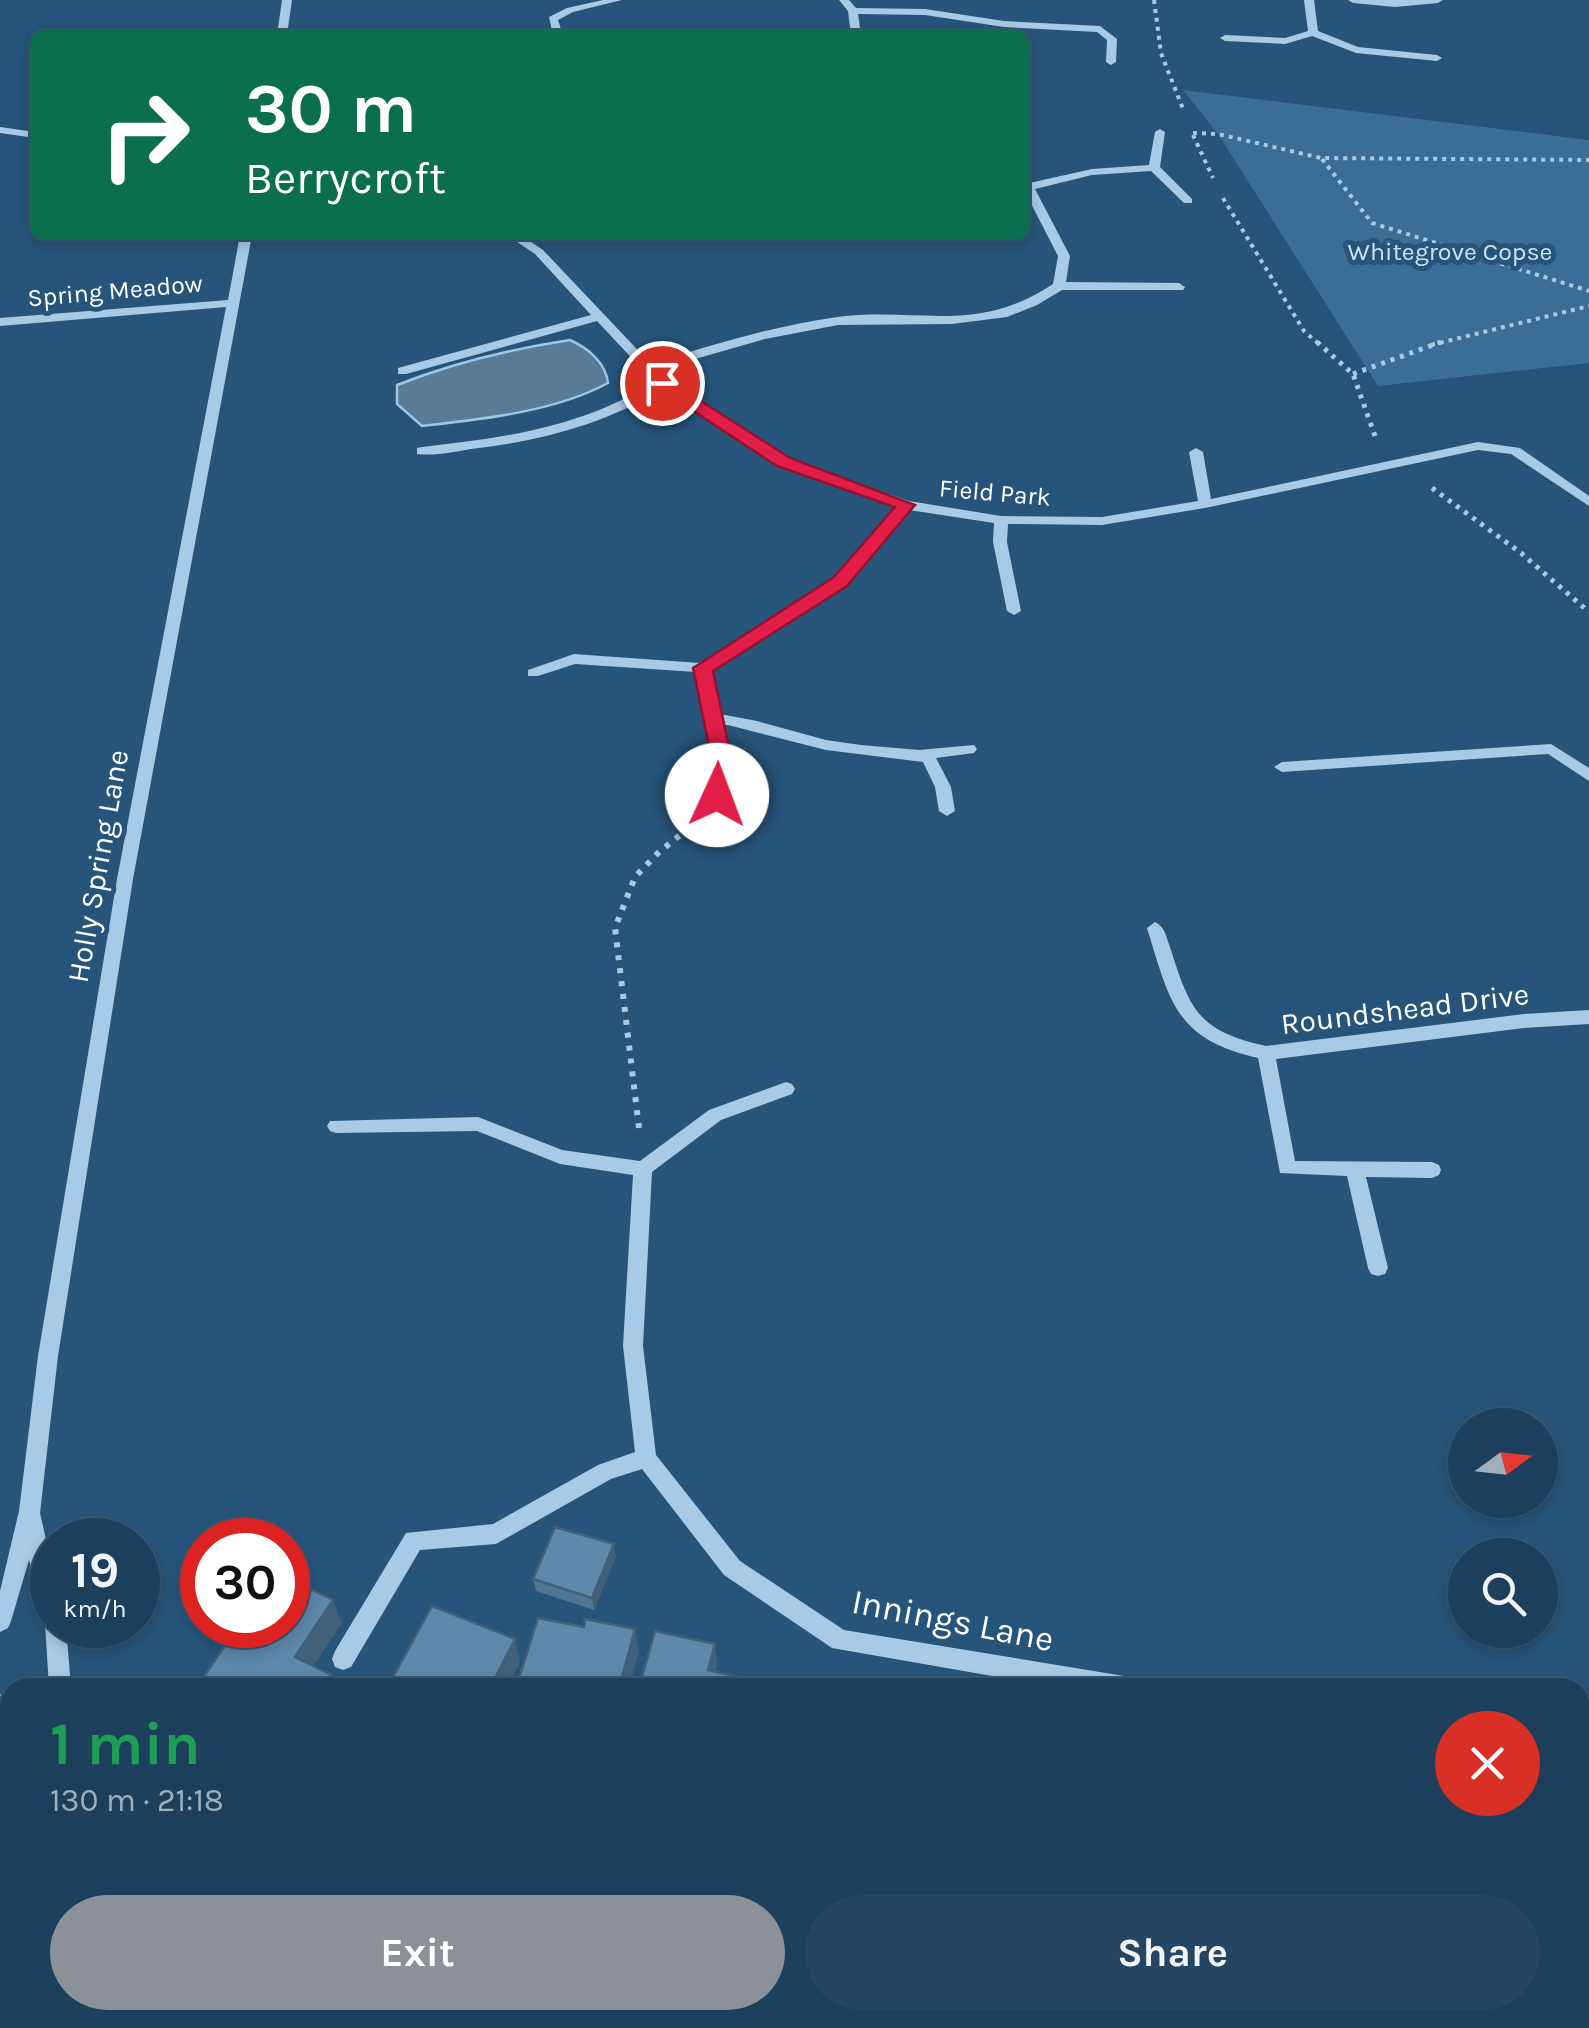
<!DOCTYPE html>
<html lang="en">
<head>
<meta charset="utf-8">
<style>
  :root { --surface:#1c3f5c; --page:#254662; --text:#f1f3f6; --muted:#a0afbb; --line:#3a5872; --accent:#8c9099 }
  body { margin:0; font-family:Karla,sans-serif; background:var(--page); color:var(--text); height:100vh; display:flex; flex-direction:column; font-size:38px; white-space:nowrap }
  * { box-sizing:border-box; margin:0 }
  p { font-size:32px; color:var(--muted) }
  .icon { flex:none; width:55px; height:55px; fill:none; stroke:currentColor; stroke-width:2; stroke-linecap:round; stroke-linejoin:round }
  .map { position:relative; flex:1; overflow:hidden }
  .side { position:absolute; left:0px; top:1678px; width:1590px; height:352px; display:flex; flex-direction:column; background:var(--surface); border-radius:30px 30px 0 0; box-shadow:0 5px 15px #0003,0 0 0 2px var(--line) }
  .side>* { flex:none }
  .banner { position:absolute; left:30px; top:30px; width:1000px; height:210px; border-radius:15px; box-shadow:0 5px 15px #0003,0 0 0 2px var(--line); background:#0b6e4f; color:#fff; overflow:hidden }
  .needle { width:65px; rotate:75deg }
  .tools { position:absolute; left:1448px; top:1408px; display:grid; gap:20px }
  .tools a { display:grid; place-items:center; width:110px; height:110px; border-radius:50%; background:var(--surface); box-shadow:0 5px 15px #0003,0 0 0 2px var(--line); font-size:50px }
  .speed { position:absolute; left:30px; top:1518px; display:flex; gap:20px; font-size:50px; font-weight:700; text-align:center }
  .speed>* { display:grid; place-content:center; width:130px; height:130px; border-radius:50%; background:var(--surface); box-shadow:0 5px 15px #0003,0 0 0 2px var(--line); line-height:1 }
  .speed small { font-size:25px; font-weight:400 }
  .speed .limit { border:15px solid #d22; background:#fff; color:#111 }
  .pin { position:absolute; display:grid; place-items:center; width:85px; height:85px; color:#fff; margin:-42px; border:5px solid #fff; border-radius:50%; box-shadow:0 2px 10px #0007 }
  .me { position:absolute; width:110px; margin:-55px; rotate:2deg; stroke-linejoin:round; filter:drop-shadow(0 0 8px #0008) }
  .turn { display:flex; align-items:center; gap:35px; height:210px; padding:0 50px; font-size:45px }
  .turn .icon { width:130px; height:130px; stroke-width:2.5 }
  .turn b { display:block; font-size:70px; line-height:85px }
  .round { display:grid; place-items:center; flex:none; width:105px; height:105px; border-radius:52px; background:var(--page) }
  .headline { display:flex; align-items:center; justify-content:space-between; height:170px; padding:0 50px }
  h1 { font-size:60px; font-weight:700; line-height:75px; color:#1e9e55 }
  .primary-button { display:flex; gap:20px; margin-top:auto; padding:20px 50px }
  .primary-button a { flex:1; height:115px; border-radius:60px; background:var(--accent); color:#fff; font-size:40px; font-weight:700; line-height:115px; text-align:center }
  .primary-button a+a { background:var(--page); color:var(--text) }
  .map>svg:first-child { display:block }
  .green { fill:#3a6e97 }
  .water { fill:#597b95; stroke:#9dc6e4; stroke-width:2.5 }
  .lines { fill:none; stroke-linecap:round; stroke-linejoin:round }
  .path-far3 { stroke:#a9cae4; stroke-width:4; stroke-dasharray:4 5; stroke-linecap:butt }
  .path-far2 { stroke:#a9cae4; stroke-width:5; stroke-dasharray:4 6; stroke-linecap:butt }
  .path-far1 { stroke:#a9cae4; stroke-width:6; stroke-dasharray:5 8; stroke-linecap:butt }
  .path { stroke:#a9cae4; stroke-width:8; stroke-dasharray:6 10; stroke-linecap:butt }
  .minor { fill:#a9cae4; fill-rule:evenodd }
  .wall { fill:#517693 }
  .shaded-wall { fill:#426078 }
  .building { fill:#5e89ab; stroke:#426078; stroke-width:2.5 }
  .route { fill:#e11d48; stroke:#92132f; stroke-width:2.5 }
  .labels { text-anchor:middle; stroke-width:10; stroke-linejoin:round; paint-order:stroke }
  .far-park-label { font-size:25px; fill:#cbe2f3; stroke:#26547a }
  .far-street-label { font-size:25px; fill:#fff; stroke:#26547a }
  .street-label { font-size:30px; fill:#fff; stroke:#26547a }
  .near-street-label { font-size:35px; fill:#fff; stroke:#26547a }
</style>
</head>
<body>
<div class="map">
<svg width="1589" height="2028" viewBox="0 0 1589 2028">
  <rect width="100%" height="100%" fill="#26547a"/>
  <path class="green" d="M 1183,90 L 1589,140 L 1589,363 L 1378,386 L 1218,134 Z
    M 0,1767 L 10,1775 L 10,1868 L 0,1883 Z"/>
  <path class="water" d="M 570,340 C 588,348 606,363 608,383 C 554,412 483,419 422,426 L 397,404 L 397,385 C 453,363 511,349 570,340 Z"/>
  <g class="lines">
    <path class="path-far3" d="M 1154,0 L 1161,53 L 1183,109
      M 1193,133 L 1218,134 L 1321,158 L 1589,160
      M 1193,135 L 1213,178
      M 1322,159 L 1372,223 L 1589,291
      M 1223,198 L 1304,331 L 1320,345
      M 1431,345 L 1589,306"/>
    <path class="path-far2" d="M 1317,342 L 1353,374 L 1375,436
      M 1353,374 L 1441,342
      M 1432,488 L 1521,553 L 1589,612"/>
    <path class="path-far1" d="M 639,1128 L 615,928 L 635,877 L 658,853 L 701,818"/>
    <path class="path" d="M 456,2020 L 466,2028
      M 85,2028 L 90,2020"/>
    <path class="minor" d="M 282,0 L 292,0 L 287,35 L 277,35 Z
      M 603,0 L 622,0 L 573,12 L 558,20 L 563,35 L 553,35 L 549,17 L 567,8 Z
      M 839,0 L 849,0 L 856,8 L 925,9 L 1004,21 L 1100,26 L 1117,39 L 1116,62 L 1111,65 L 1106,62 L 1107,40 L 1097,32 L 1004,27 L 925,15 L 858,14 L 861,35 L 851,35 L 848,11 Z
      M 1304,0 L 1314,0 L 1318,31 L 1358,47 L 1437,55 L 1442,58 L 1437,61 L 1356,53 L 1312,36 L 1285,44 L 1225,41 L 1220,38 L 1225,35 L 1285,38 L 1308,31 Z
      M 1348,0 L 1443,0 L 1438,3 L 1395,7 L 1353,3 Z
      M 0,127 L 35,132 L 35,138 L 0,133 Z
      M 1160,129 L 1165,132 L 1160,167 L 1192,199 L 1192,203 L 1184,203 L 1151,171 L 1092,175 L 1035,189 L 1070,256 L 1066,282 L 1179,283 L 1185,287 L 1183,290 L 1062,290 L 1037,305 L 1007,317 L 952,324 L 838,325 L 765,339 L 657,370 L 666,380 L 788,459 L 909,501 L 1001,516 L 1102,517 L 1198,501 L 1189,452 L 1196,448 L 1203,452 L 1211,499 L 1478,442 L 1520,448 L 1589,496 L 1589,506 L 1511,454 L 1478,450 L 1205,508 L 1102,525 L 1008,524 L 1007,542 L 1021,611 L 1014,615 L 1007,611 L 993,542 L 994,523 L 909,510 L 846,585 L 711,670 L 720,714 L 757,721 L 826,740 L 861,745 L 919,750 L 974,745 L 977,749 L 974,753 L 936,758 L 951,787 L 955,811 L 947,816 L 939,811 L 935,787 L 923,762 L 826,750 L 728,725 L 722,725 L 733,776 L 723,799 L 711,799 L 709,795 L 717,776 L 696,672 L 575,664 L 538,676 L 528,676 L 528,670 L 574,654 L 700,663 L 836,579 L 897,507 L 778,465 L 662,389 C 604,425 539,441 471,449 C 454,452 435,456 417,454 L 417,448 L 422,447 C 504,438 583,427 654,382 L 597,321 L 406,374 L 398,374 L 398,368 L 591,315 L 535,254 L 507,235 L 521,235 L 543,250 L 651,364 C 711,345 774,326 837,317 C 920,307 976,335 1053,284 L 1058,256 L 1025,192 L 1025,184 L 1092,169 L 1149,165 L 1155,132 Z
      M 240,235 L 252,235 L 133,879 L 58,1356 L 40,1513 L 52,1566 L 52,1625 L 66,1625 L 71,1688 L 49,1688 L 45,1623 L 29,1560 L 11,1621 L 8,1628 L 0,1632 L 0,1591 L 19,1511 L 38,1356 L 117,879 L 226,307 L 0,326 L 0,318 L 228,300 Z
      M 1551,744 L 1589,768 L 1589,781 L 1548,754 L 1282,772 L 1274,767 L 1282,762 Z
      M 1155,922 C 1165,927 1166,936 1170,947 C 1190,1010 1198,1031 1266,1046 L 1524,1014 L 1589,1010 L 1589,1024 L 1524,1028 L 1276,1059 L 1295,1161 L 1432,1162 L 1439,1165 L 1441,1170 L 1439,1175 L 1432,1178 L 1366,1177 L 1388,1268 L 1385,1274 L 1378,1276 L 1371,1274 L 1368,1268 L 1347,1176 L 1280,1173 L 1258,1058 C 1175,1039 1170,1002 1147,928 Z
      M 786,1082 L 792,1084 L 795,1089 L 792,1094 L 721,1120 L 652,1172 L 643,1346 L 656,1455 L 740,1561 L 844,1630 L 1130,1677 L 1138,1680 L 1141,1688 L 1061,1688 L 832,1648 L 724,1575 L 642,1469 L 611,1479 L 496,1544 L 420,1550 L 351,1667 L 343,1670 L 335,1667 L 332,1659 L 335,1651 L 406,1533 L 493,1524 L 598,1465 L 635,1452 L 623,1346 L 633,1175 L 560,1164 L 477,1131 L 336,1133 L 330,1131 L 327,1126 L 330,1121 L 478,1117 L 562,1150 L 640,1161 L 709,1110 Z
      M 0,1694 L 10,1697 L 10,1719 L 0,1716 Z
      M 1589,1788 L 1589,1812 L 1580,1814 L 1580,1790 Z
      M 10,1919 L 10,1947 L 0,1951 L 0,1923 Z
      M 290,2020 L 324,2020 L 328,2028 L 294,2028 Z
      M 1481,2020 L 1507,2020 L 1509,2028 L 1483,2028 Z"/>
  </g>
  <path class="wall" d="M 616,1556 L 594,1610 L 536,1591 L 533,1579 Z
    M 1152,2020 L 1225,2020 L 1220,2028 L 1186,2028 Z
    M 1374,2020 L 1433,2020 L 1455,2028 L 1372,2028 Z"/>
  <path class="shaded-wall" d="M 614,1544 L 616,1556 L 594,1610 L 592,1598 Z
    M 333,1600 L 342,1623 L 305,1679 L 295,1657 Z
    M 635,1629 L 639,1652 L 629,1688 L 619,1688 Z
    M 515,1639 L 520,1662 L 507,1688 L 490,1688 Z
    M 715,1644 L 717,1667 L 711,1688 L 708,1670 Z"/>
  <path class="building" d="M 555,1527 L 614,1544 L 592,1598 L 533,1579 Z
    M 288,1578 L 333,1600 L 295,1657 L 358,1688 L 196,1688 L 239,1625 L 288,1625 Z
    M 432,1606 L 515,1639 L 490,1688 L 387,1688 Z
    M 538,1618 L 584,1627 L 585,1619 L 635,1629 L 619,1688 L 516,1688 Z
    M 655,1631 L 715,1644 L 708,1670 L 777,1685 L 776,1688 L 639,1688 Z
    M 1384,2020 L 1433,2020 L 1455,2028 L 1383,2028 Z"/>
  <path class="route" d="M 657,380 L 668,380 L 790,458 L 915,505 L 847,586 L 713,671 L 735,776 L 725,800 L 717,802 L 707,795 L 715,776 L 693,668 L 834,577 L 895,507 L 777,466 L 657,387 Z"/>
  <g class="labels">
    <g class="far-park-label">
      <text x="1450" y="260">Whitegrove Copse</text>
    </g>
    <g class="far-street-label">
      <text transform="translate(115 290) rotate(-5)" y="9">Spring Meadow</text>
      <text transform="translate(995 492) rotate(5)" y="9">Field Park</text>
    </g>
    <g class="street-label">
      <text transform="translate(98 866) rotate(-80)" y="10">Holly Spring Lane</text>
      <text transform="translate(1405 1009) rotate(-7)" y="10">Roundshead Drive</text>
    </g>
    <g class="near-street-label">
      <text transform="translate(953 1620) rotate(11)" y="12">Innings Lane</text>
    </g>
  </g>
</svg>
<div class="tools">
<a><svg class="needle" viewBox="-14 -14 28 28"><path d="M0-13l5 13h-10z" fill="#e53935"/><path d="M0 13l5-13h-10z" fill="#a0afbb"/></svg></a>
<a><svg class="icon" aria-label="search" viewBox="0 0 24 24"><circle cx="10" cy="10" r="6"/><path d="M15 15l6 6"/></svg></a>
</div>
<div class="speed"><div>19<small>km/h</small></div><div class="limit">30</div></div>
<div class="pin" style="left:662px;top:383px;background:#d93025"><svg class="icon" aria-label="arrive" viewBox="0 0 24 24"><path d="M6 21V4h12l-3 4 3 4H6"/></svg></div>
<svg class="me" style="left:717px;top:795px" viewBox="-20 -20 40 40"><circle r="19" fill="#fff"/><path d="M0-13L10 11 0 6-10 11z" fill="#e11d48"/></svg>
<div class="banner">
<div class="turn"><svg class="icon" aria-label="right" viewBox="0 0 24 24"><path d="M7 20v-9h11M14 6l5 5-5 5"/></svg><div><b>30 m</b>Berrycroft</div></div>
</div>
<section class="side">
<div class="headline"><div><h1>1 min</h1><p>130 m · 21:18</p></div><a class="round" style="background:#d93025;color:#fff"><svg class="icon" aria-label="close" viewBox="0 0 24 24"><path d="M6 6l12 12M18 6L6 18"/></svg></a></div>
<div class="primary-button"><a>Exit</a><a>Share</a></div>
</section>
</div>
</body>
</html>
